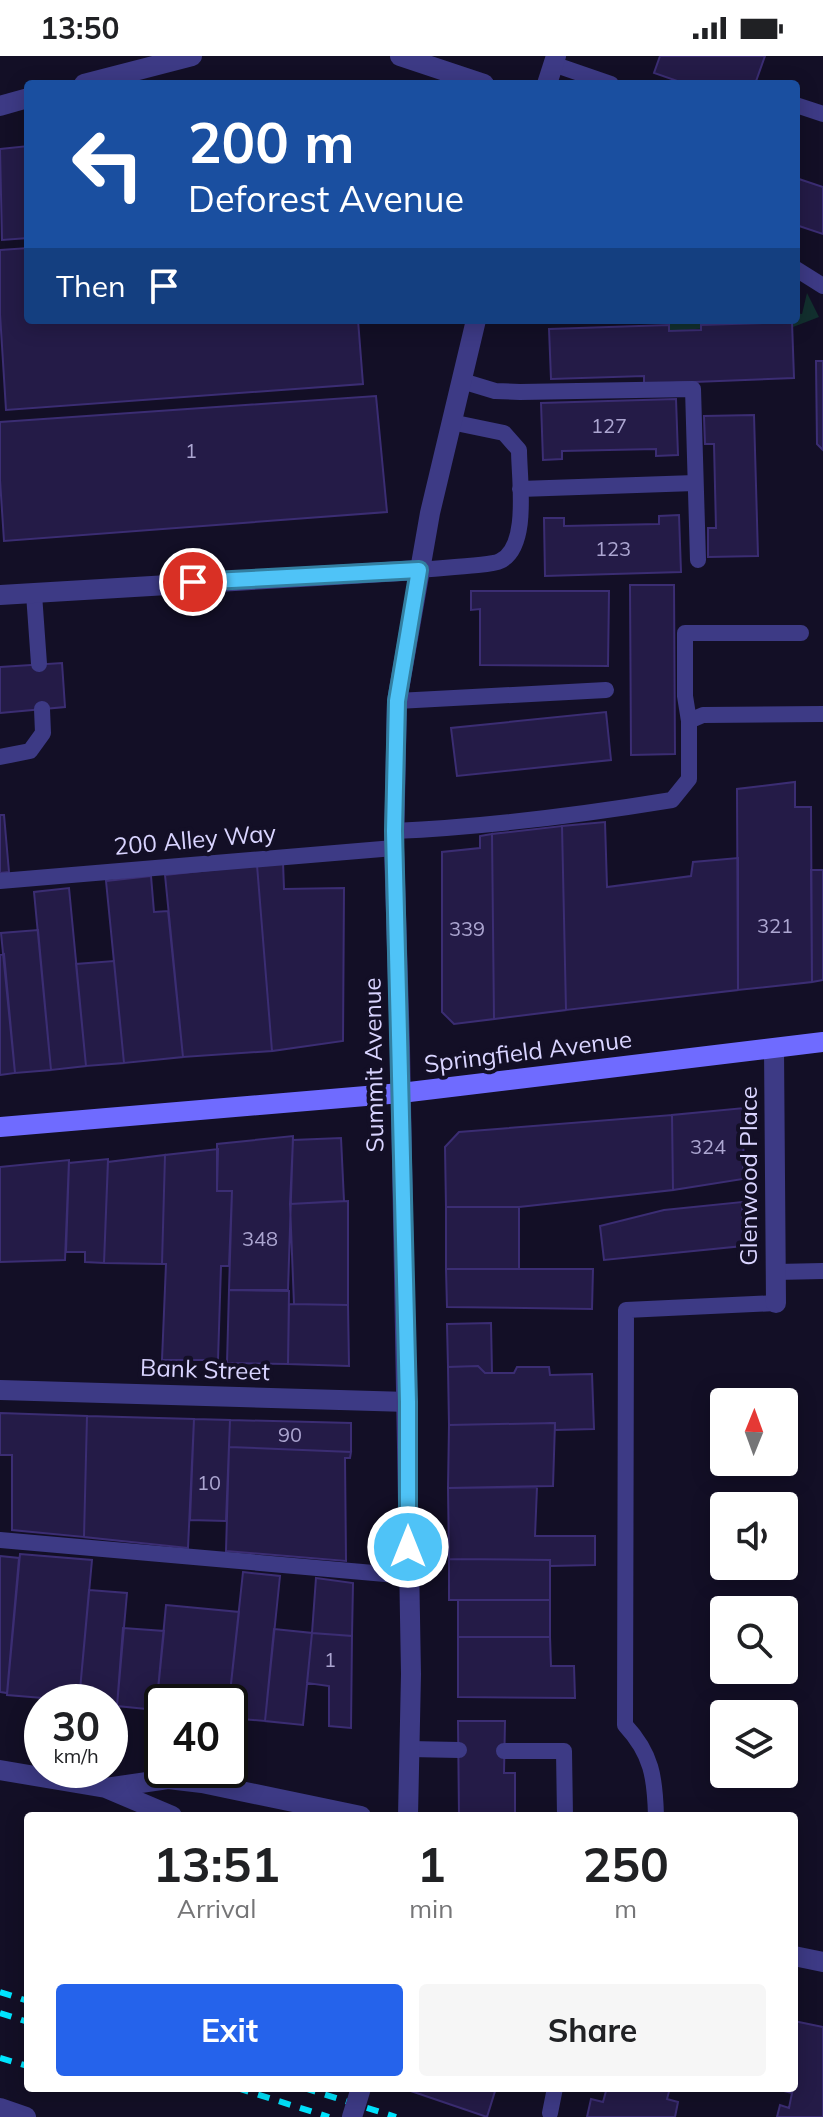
<!DOCTYPE html>
<html lang="en">
<head>
<meta charset="utf-8">
<style>
  :root { --surface:#fff; --page:#f6f6f6; --text:#202124; --muted:#757577; --accent:#2563eb }
  body { margin:0; font-family:Mulish,sans-serif; background:var(--page); color:var(--text); height:100vh; display:flex; flex-direction:column; font-size:30px; white-space:nowrap }
  * { box-sizing:border-box; margin:0 }
  p { font-size:26px; color:var(--muted) }
  .icon { flex:none; width:44px; height:44px; fill:none; stroke:currentColor; stroke-width:2; stroke-linecap:round; stroke-linejoin:round }
  .map { position:relative; flex:1; overflow:hidden }
  .panel { position:absolute; left:24px; top:1756px; width:774px; height:280px; display:flex; flex-direction:column; background:var(--surface); border-radius:8px; box-shadow:0 4px 20px #0003 }
  .panel>* { flex:none }
  .top-card { position:absolute; left:24px; top:24px; width:776px; height:244px; border-radius:8px; box-shadow:0 4px 20px #0003; background:#1a4fa0; color:#fff; overflow:hidden }
  .needle { width:52px; rotate:1deg }
  .fabs { position:absolute; left:710px; top:1332px; display:grid; gap:16px }
  .fabs a { display:grid; place-items:center; width:88px; height:88px; border-radius:8px; background:var(--surface); box-shadow:0 4px 20px #0003; font-size:40px }
  .speed { position:absolute; left:24px; top:1628px; display:flex; gap:16px; font-size:40px; font-weight:700; text-align:center }
  .speed>* { display:grid; place-content:center; width:104px; height:104px; border-radius:50%; background:var(--surface); box-shadow:0 4px 20px #0003; line-height:1 }
  .speed small { font-size:20px; font-weight:400 }
  .speed .limit { border:4px solid #111; border-radius:12px; background:#fff; color:#111 }
  .pin { position:absolute; display:grid; place-items:center; width:68px; height:68px; color:#fff; margin:-34px; border:4px solid #fff; border-radius:50%; box-shadow:0 2px 8px #0007 }
  .me { position:absolute; width:88px; margin:-44px; rotate:0deg; stroke-linejoin:round; filter:drop-shadow(0 0 6px #0008) }
  .turn { display:flex; align-items:center; gap:28px; height:168px; padding:0 32px; font-size:36px }
  .turn .icon { width:104px; height:104px; stroke-width:2.5 }
  .turn b { display:block; font-size:56px; line-height:68px }
  .then { display:flex; align-items:center; height:76px; padding:0 32px; background:#0003; gap:16px; font-size:30px }
  .eta { display:flex; justify-content:space-evenly; align-items:center; height:136px; text-align:center }
  .eta b { font-size:48px; font-weight:700; line-height:56px }
  .primary-button { display:flex; gap:16px; margin-top:auto; padding:16px 32px }
  .primary-button a { flex:1; height:92px; border-radius:8px; background:var(--accent); color:#fff; font-size:32px; font-weight:700; line-height:92px; text-align:center }
  .primary-button a+a { background:var(--page); color:var(--text) }
  .status { display:flex; justify-content:space-between; align-items:center; height:56px; padding:0 40px; background:var(--surface); direction:ltr }
  .status svg { height:22px; fill:currentColor }
  .map>svg:first-child { display:block }
  .green { fill:#12302f }
  .building { fill:#241b47; stroke:#3b2d73; stroke-width:2 }
  .lines { fill:none; stroke-linecap:round; stroke-linejoin:round }
  .service { stroke:#3d3a85; stroke-width:16 }
  .minor { stroke:#3d3a85; stroke-width:20 }
  .tertiary { stroke:#3d3a85; stroke-width:20 }
  .secondary { stroke:#6f6bff; stroke-width:20 }
  .rail { stroke:#00e5ff; stroke-width:6; stroke-dasharray:12 10; stroke-linecap:butt }
  .tertiary-bridge { stroke:#3d3a85; stroke-width:20 }
  .route-casing { stroke:#337fa1; stroke-width:20 }
  .route { stroke:#4fc3f7; stroke-width:14 }
  .labels { text-anchor:middle; stroke-width:8; stroke-linejoin:round; paint-order:stroke }
  .number-label { font-size:20px; fill:#aca6d1 }
  .street-label { font-size:24px; fill:#d9d4ff; stroke:#130f26 }
</style>
</head>
<body>
<div class="status"><b>13:50</b><svg viewBox="0 0 49 12"><path d="M0 12V9h3v3zM5 12V6h3v6zM10 12V3h3v9zM15 12V0h3v12zM26 1h20v11H26zM47 4h2v5h-2z"/></svg></div>
<div class="map">
<svg width="823" height="2061" viewBox="0 0 823 2061">
  <rect width="100%" height="100%" fill="#130f26"/>
  <path class="green" d="M 807,237 L 819,261 L 793,271 L 791,266 L 669,275 L 669,264 L 796,264 L 796,257 L 802,258 Z"/>
  <path class="building" d="M 660,0 L 765,0 L 755,28 L 686,28 L 654,17 Z
    M 28,90 L 28,182 L 2,184 L 0,93 Z
    M 796,122 L 823,131 L 823,178 L 796,169 Z
    M 28,192 L 28,264 L 358,264 L 363,328 L 6,354 L 0,258 L 0,194 Z
    M 792,266 L 794,322 L 644,328 L 644,320 L 551,323 L 549,273 L 669,269 L 669,275 L 701,274 L 701,269 Z
    M 816,305 L 823,305 L 823,394 L 817,388 Z
    M 376,340 L 387,456 L 4,485 L 0,424 L 0,366 Z
    M 676,343 L 678,399 L 656,400 L 656,393 L 562,395 L 562,403 L 543,404 L 541,347 Z
    M 754,359 L 758,500 L 708,501 L 708,472 L 716,472 L 714,388 L 705,388 L 704,360 Z
    M 679,459 L 681,516 L 545,520 L 544,462 L 564,462 L 564,470 L 659,468 L 659,460 Z
    M 630,529 L 674,529 L 675,698 L 631,699 Z
    M 471,535 L 609,535 L 608,610 L 480,609 L 480,553 L 471,554 Z
    M 62,607 L 65,651 L 0,657 L 0,611 Z
    M 606,656 L 611,704 L 457,720 L 451,672 Z
    M 795,726 L 795,751 L 811,751 L 812,926 L 738,934 L 737,733 Z
    M 0,759 L 4,759 L 9,816 L 0,817 Z
    M 605,766 L 607,831 L 691,820 L 693,806 L 738,802 L 738,934 L 566,954 L 562,770 Z
    M 562,770 L 566,954 L 494,963 L 492,778 Z
    M 492,778 L 494,963 L 454,968 L 442,956 L 442,796 L 480,792 L 480,780 Z
    M 283,806 L 284,833 L 344,832 L 343,985 L 272,995 L 257,809 Z
    M 257,809 L 272,995 L 183,1001 L 165,819 Z
    M 811,814 L 823,814 L 823,924 L 812,926 Z
    M 151,820 L 154,856 L 168,855 L 183,1001 L 124,1007 L 106,825 Z
    M 69,832 L 86,1010 L 51,1014 L 34,836 Z
    M 38,874 L 51,1014 L 15,1017 L 1,877 Z
    M 4,898 L 15,1017 L 0,1019 L 0,899 Z
    M 114,905 L 124,1007 L 86,1010 L 76,908 Z
    M 744,1052 L 743,1123 L 673,1134 L 672,1059 Z
    M 672,1059 L 673,1134 L 519,1151 L 446,1151 L 445,1091 L 459,1076 Z
    M 293,1080 L 288,1234 L 229,1234 L 232,1135 L 217,1135 L 217,1088 Z
    M 341,1082 L 344,1145 L 290,1148 L 293,1084 Z
    M 218,1093 L 217,1135 L 232,1135 L 229,1210 L 221,1210 L 218,1304 L 162,1304 L 166,1208 L 162,1208 L 165,1099 Z
    M 165,1099 L 162,1208 L 104,1207 L 108,1106 Z
    M 108,1103 L 104,1207 L 85,1206 L 85,1196 L 66,1196 L 69,1107 Z
    M 69,1104 L 65,1204 L 0,1206 L 0,1111 Z
    M 348,1145 L 348,1249 L 294,1248 L 290,1148 Z
    M 742,1146 L 743,1190 L 604,1204 L 600,1170 L 664,1154 Z
    M 446,1151 L 519,1151 L 519,1213 L 446,1213 Z
    M 446,1213 L 593,1213 L 592,1253 L 447,1251 Z
    M 229,1234 L 289,1235 L 288,1308 L 227,1307 Z
    M 289,1248 L 348,1249 L 349,1310 L 288,1308 Z
    M 491,1267 L 492,1317 L 485,1317 L 478,1310 L 448,1311 L 447,1268 Z
    M 478,1310 L 485,1317 L 514,1317 L 517,1311 L 549,1311 L 550,1319 L 592,1318 L 594,1373 L 555,1374 L 555,1367 L 449,1369 L 448,1311 Z
    M 0,1357 L 87,1360 L 84,1481 L 12,1474 L 12,1399 L 0,1399 Z
    M 87,1360 L 194,1363 L 188,1492 L 84,1481 Z
    M 194,1363 L 230,1364 L 226,1465 L 190,1464 Z
    M 230,1364 L 351,1367 L 351,1396 L 229,1391 Z
    M 555,1367 L 553,1430 L 448,1432 L 449,1369 Z
    M 229,1391 L 351,1396 L 350,1402 L 345,1402 L 346,1505 L 226,1495 Z
    M 537,1431 L 535,1480 L 595,1480 L 595,1509 L 550,1510 L 550,1504 L 449,1503 L 448,1432 Z
    M 20,1498 L 92,1504 L 79,1645 L 7,1639 Z
    M 0,1500 L 19,1502 L 7,1637 L 0,1636 Z
    M 449,1503 L 550,1504 L 550,1544 L 449,1544 Z
    M 243,1516 L 280,1520 L 265,1665 L 230,1662 L 229,1646 Z
    M 316,1522 L 353,1527 L 352,1580 L 312,1577 Z
    M 89,1534 L 127,1537 L 117,1650 L 110,1649 L 110,1646 L 79,1645 Z
    M 458,1544 L 550,1544 L 550,1581 L 458,1581 Z
    M 166,1549 L 239,1556 L 229,1646 L 162,1646 L 162,1654 L 156,1654 Z
    M 123,1572 L 164,1575 L 156,1654 L 117,1650 Z
    M 274,1573 L 312,1577 L 303,1669 L 265,1665 Z
    M 312,1577 L 352,1580 L 351,1672 L 329,1670 L 329,1630 L 307,1627 Z
    M 458,1581 L 550,1581 L 551,1610 L 574,1610 L 575,1642 L 458,1641 Z
    M 458,1665 L 505,1665 L 504,1717 L 515,1717 L 515,1760 L 459,1760 Z
    M 794,1965 L 823,1971 L 823,2061 L 777,2061 L 780,2049 L 789,2052 L 792,2037 L 772,2032 L 794,2032 Z
    M 402,2032 L 496,2032 L 487,2061 Z
    M 594,2032 L 670,2032 L 667,2043 L 678,2046 L 675,2061 L 587,2061 L 591,2043 L 603,2046 L 606,2035 Z"/>
  <g class="lines">
    <path class="service" d="M 553,8 L 611,28
      M 796,49 L 823,58
      M 796,213 L 823,230
      M 462,325 L 495,335 L 520,336 L 693,333 L 698,504
      M 520,433 L 695,427
      M 419,514 C 433,512 491,510 500,505 C 530,491 519,423 519,394 L 504,377 L 451,366
      M 34,538 L 39,608
      M 397,645 L 606,634
      M 689,665 L 685,640 L 685,577 L 801,577
      M 0,701 L 30,695 L 43,677 L 42,653
      M 394,775 C 487,771 580,759 672,744 L 689,723 L 689,665 L 703,659 L 823,658
      M 0,825 L 394,792
      M 776,1216 L 823,1215
      M 0,1484 L 408,1520
      M 410,1693 L 459,1694
      M 504,1695 L 564,1695 L 565,1760
      M 656,1760 C 655,1722 652,1698 625,1669 L 626,1254 L 776,1247
      M 550,2057 L 555,2032"/>
    <path class="minor" d="M 400,0 L 484,28
      M 84,28 L 192,0
      M 0,50 L 28,42
      M 0,539 L 419,514
      M 774,993 L 776,1247
      M 0,1334 L 408,1346
      M 0,1714 L 106,1732 L 172,1760
      M 106,1732 L 168,1723 L 202,1727 L 361,1760
      M 794,1900 L 823,1906
      M 0,2052 L 26,2061"/>
    <path class="tertiary" d="M 547,28 L 556,0
      M 408,1760 L 411,1618 L 400,992 L 394,792 L 397,645 L 430,457 L 476,264"/>
    <path class="secondary" d="M 0,1071 L 401,1037 L 823,986"/>
    <path class="rail" d="M 0,1936 L 28,1945
      M 0,1957 L 28,1966
      M 0,2002 L 28,2010
      M 237,2032 L 329,2061
      M 304,2032 L 396,2061"/>
    <path class="tertiary-bridge" d="M 352,2061 L 361,2032"/>
  </g>
  <g class="lines">
    <defs>
      <path id="route" d="M 193,526 L 419,514 L 397,645 L 394,775 L 408,1346 L 408,1491"/>
    </defs>
    <use href="#route" class="route-casing"/>
    <use href="#route" class="route"/>
  </g>
  <g class="labels">
    <g class="number-label">
      <text x="609" y="377">127</text>
      <text x="191" y="402">1</text>
      <text x="613" y="500">123</text>
      <text x="775" y="877">321</text>
      <text x="467" y="880">339</text>
      <text x="708" y="1098">324</text>
      <text x="260" y="1190">348</text>
      <text x="290" y="1386">90</text>
      <text x="209" y="1434">10</text>
      <text x="330" y="1611">1</text>
    </g>
    <g class="street-label">
      <text transform="translate(195 784) rotate(-5)" y="8">200 Alley Way</text>
      <text transform="translate(528 996) rotate(-7)" y="8">Springfield Avenue</text>
      <text transform="translate(374 1009) rotate(-91)" y="8">Summit Avenue</text>
      <text transform="translate(749 1120) rotate(-90)" y="8">Glenwood Place</text>
      <text transform="translate(205 1314) rotate(2)" y="8">Bank Street</text>
    </g>
  </g>
</svg>
<div class="fabs">
<a><svg class="needle" viewBox="-14 -14 28 28"><path d="M0-13l5 13h-10z" fill="#e53935"/><path d="M0 13l5-13h-10z" fill="#757577"/></svg></a>
<a><svg class="icon" aria-label="sound" viewBox="0 0 24 24"><path d="M4 9h4l5-4v14l-5-4H4zM17 9q2 3 0 6"/></svg></a>
<a><svg class="icon" aria-label="search" viewBox="0 0 24 24"><circle cx="10" cy="10" r="6"/><path d="M15 15l6 6"/></svg></a>
<a><svg class="icon" aria-label="layers" viewBox="0 0 24 24"><path d="M12 4l9 5-9 5-9-5zM3 14l9 5 9-5"/></svg></a>
</div>
<div class="speed"><div>30<small>km/h</small></div><div class="limit">40</div></div>
<div class="pin" style="left:193px;top:526px;background:#d93025"><svg class="icon" aria-label="arrive" viewBox="0 0 24 24"><path d="M6 21V4h12l-3 4 3 4H6"/></svg></div>
<svg class="me" style="left:408px;top:1491px" viewBox="-20 -20 40 40"><circle r="17" fill="#4fc3f7" stroke="#fff" stroke-width="3"/><path d="M0-11L8 9 0 5-8 9z" fill="#fff"/></svg>
<div class="top-card">
<div class="turn"><svg class="icon" aria-label="left" viewBox="0 0 24 24"><path d="M17 20v-9H6M10 6l-5 5 5 5"/></svg><div><b>200 m</b>Deforest Avenue</div></div>
<div class="then">Then<svg class="icon" aria-label="arrive" viewBox="0 0 24 24"><path d="M6 21V4h12l-3 4 3 4H6"/></svg></div>
</div>
<section class="panel">
<div class="eta">
<div><b>13:51</b><p>Arrival</p></div>
<div><b>1</b><p>min</p></div>
<div><b>250</b><p>m</p></div>
</div>
<div class="primary-button"><a>Exit</a><a>Share</a></div>
</section>
</div>
</body>
</html>
